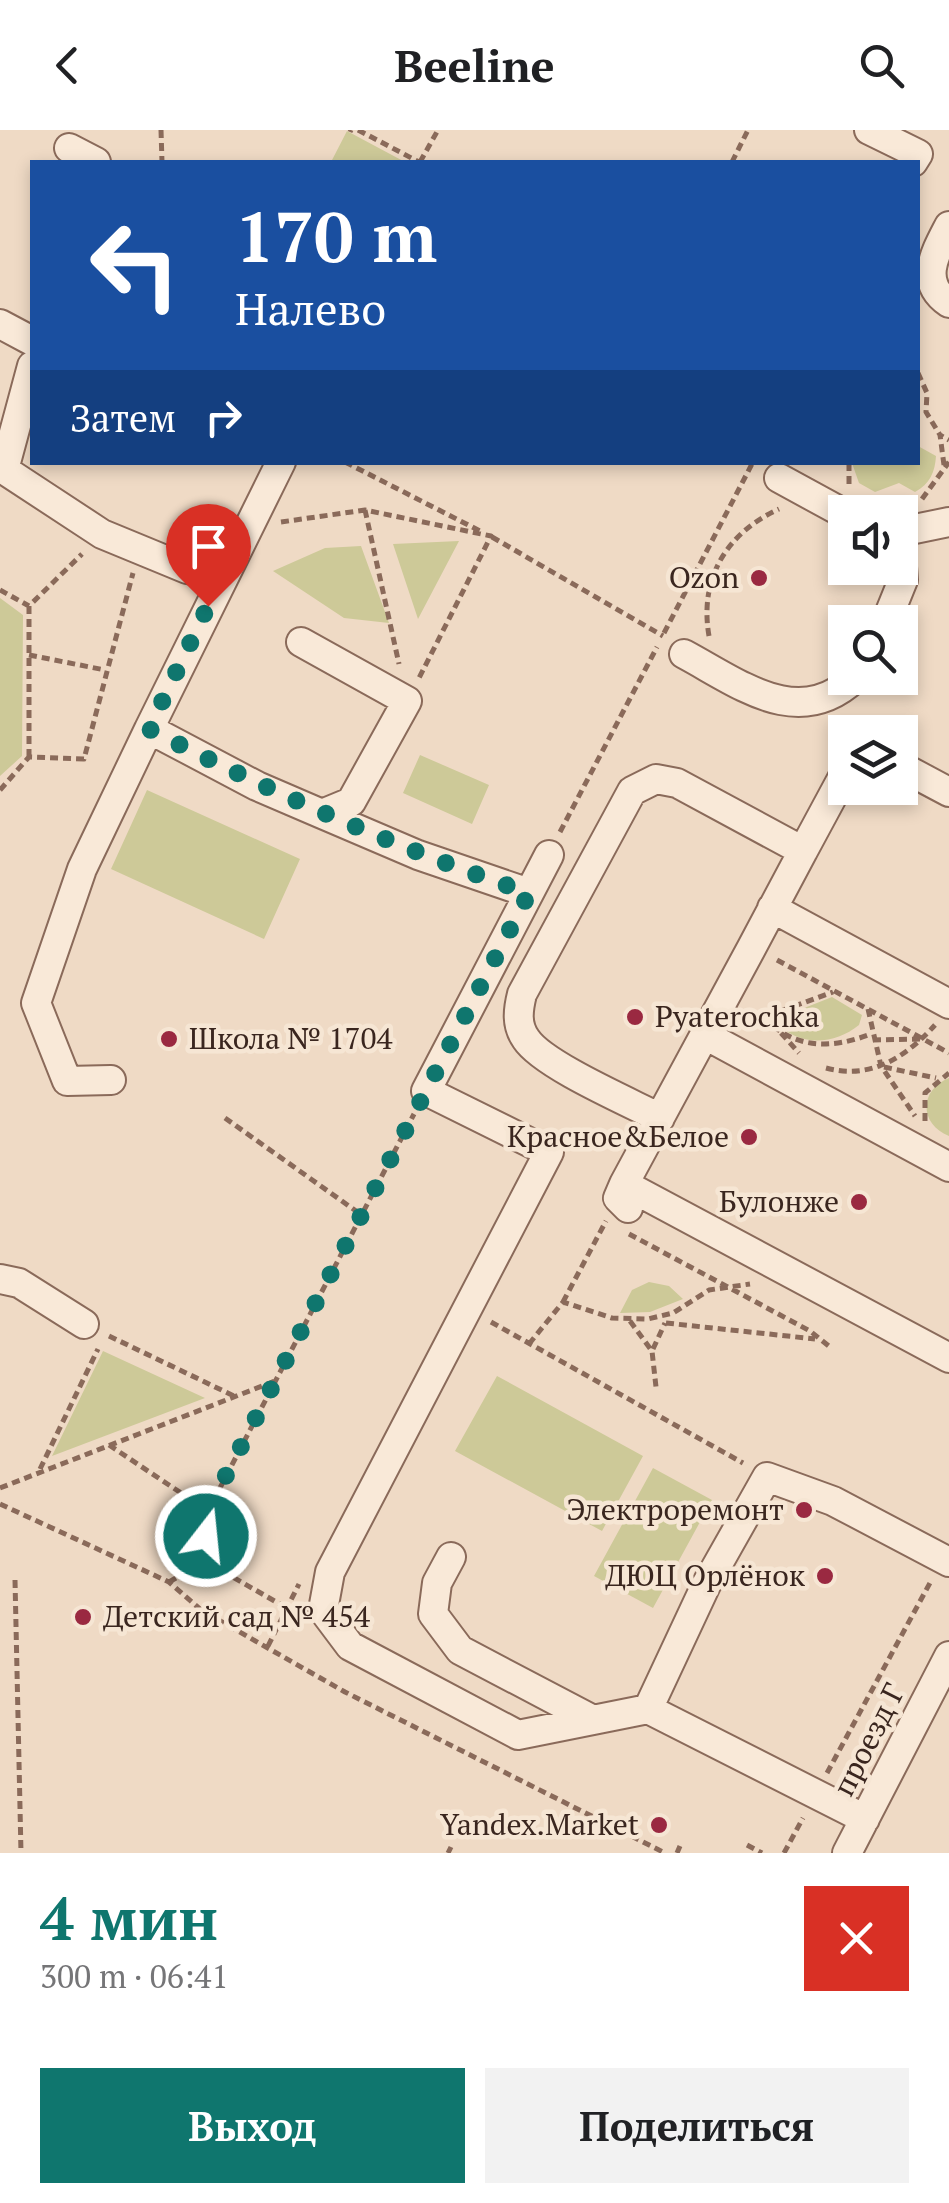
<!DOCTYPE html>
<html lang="ru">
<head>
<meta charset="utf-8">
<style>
  :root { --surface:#fff; --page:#f2f2f2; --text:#202124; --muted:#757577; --accent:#0f766e }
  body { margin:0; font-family:"PT Serif",serif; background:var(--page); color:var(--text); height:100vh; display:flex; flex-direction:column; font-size:38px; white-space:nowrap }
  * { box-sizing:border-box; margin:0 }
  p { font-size:32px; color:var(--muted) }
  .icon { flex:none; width:55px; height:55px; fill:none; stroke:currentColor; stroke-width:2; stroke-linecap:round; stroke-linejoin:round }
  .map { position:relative; height:1723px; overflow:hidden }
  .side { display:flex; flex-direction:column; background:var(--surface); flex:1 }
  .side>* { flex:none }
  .banner { position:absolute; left:30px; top:30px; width:890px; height:305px; border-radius:0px; box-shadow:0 5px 15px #0003; background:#1a4fa0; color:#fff; overflow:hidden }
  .tools { position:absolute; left:828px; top:365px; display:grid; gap:20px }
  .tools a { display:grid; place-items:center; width:90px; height:90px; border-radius:0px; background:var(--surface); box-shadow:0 5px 15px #0003; font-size:50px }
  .pin { position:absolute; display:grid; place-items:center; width:85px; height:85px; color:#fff; margin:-102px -42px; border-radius:50% 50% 50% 0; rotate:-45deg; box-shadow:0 0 10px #0007 }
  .pin .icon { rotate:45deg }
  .me { position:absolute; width:110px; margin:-55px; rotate:16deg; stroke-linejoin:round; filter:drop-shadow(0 0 8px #0008) }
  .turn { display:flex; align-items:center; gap:35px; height:210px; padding:0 40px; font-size:45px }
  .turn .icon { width:130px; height:130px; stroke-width:2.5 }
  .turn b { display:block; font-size:70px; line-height:85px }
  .then { display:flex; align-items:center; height:95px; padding:0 40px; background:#0003; gap:20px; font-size:38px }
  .round { display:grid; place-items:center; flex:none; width:105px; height:105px; border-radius:0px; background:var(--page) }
  .head { display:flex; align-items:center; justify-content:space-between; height:170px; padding:0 40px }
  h1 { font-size:60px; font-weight:600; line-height:75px; color:var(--accent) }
  .action { display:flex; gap:20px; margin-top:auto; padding:20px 40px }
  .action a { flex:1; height:115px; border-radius:0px; background:var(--accent); color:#fff; font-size:40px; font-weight:600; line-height:115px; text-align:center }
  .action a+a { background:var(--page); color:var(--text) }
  header { display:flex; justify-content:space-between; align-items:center; height:130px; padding:0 40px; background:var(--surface); font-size:45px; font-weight:600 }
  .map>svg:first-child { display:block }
  .green { fill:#cdc998 }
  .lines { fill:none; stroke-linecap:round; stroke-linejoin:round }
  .minor-casing { stroke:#8a6a5a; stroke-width:32 }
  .path { stroke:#8a6a5a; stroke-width:5; stroke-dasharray:8 5; stroke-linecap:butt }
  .minor { stroke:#f9e9d8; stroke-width:28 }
  .route { stroke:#0f766e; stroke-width:18; stroke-dasharray:0 32.4 }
  .poi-dot { fill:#9a2941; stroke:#f6e6d4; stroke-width:4 }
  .labels { text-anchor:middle; stroke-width:9; stroke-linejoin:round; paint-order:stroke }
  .poi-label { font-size:30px; fill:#3a261f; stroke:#f6e6d4; text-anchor:end }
  .street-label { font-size:30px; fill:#3a261f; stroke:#f6e6d4 }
</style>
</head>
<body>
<header><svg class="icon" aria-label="back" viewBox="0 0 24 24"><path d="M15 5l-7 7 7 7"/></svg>Beeline<svg class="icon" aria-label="search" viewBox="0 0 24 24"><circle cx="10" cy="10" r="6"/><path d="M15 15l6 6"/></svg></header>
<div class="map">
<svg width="949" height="1723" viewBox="0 0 949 1723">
  <rect width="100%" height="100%" fill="#efdac5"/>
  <path class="green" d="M 347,1 L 405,32 L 331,32 Z
    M 918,316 L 936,326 C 935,342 930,354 915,362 L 899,353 L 875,362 L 859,353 L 852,333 L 918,332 Z
    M 459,411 L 418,489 L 393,414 Z
    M 361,416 L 389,493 L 344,488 L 273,441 L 325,418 Z
    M 0,468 L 23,485 L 22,626 L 0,646 Z
    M 420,625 L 489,655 L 472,694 L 403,663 Z
    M 147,660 L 300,729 L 264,809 L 111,739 Z
    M 832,867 L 862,885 L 859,895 C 833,916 797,917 774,890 Z
    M 949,948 L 949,1006 C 919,994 919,960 949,948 Z
    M 649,1152 L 669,1156 L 683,1169 L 650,1182 L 620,1183 L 632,1160 Z
    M 103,1221 L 205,1268 L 52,1326 Z
    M 497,1246 L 643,1326 L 602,1401 L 455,1321 Z
    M 653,1338 L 712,1370 L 653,1478 L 594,1446 Z"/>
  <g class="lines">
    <defs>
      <path id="minor" d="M 869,0 L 918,24 L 913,32
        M 69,18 L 96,32
        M 949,96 C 935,123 918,152 949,173
        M 0,194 L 32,211
        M 281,332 L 149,599 L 257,656 L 322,684 L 351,672 L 407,571 L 301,512
        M 5,336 L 32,236
        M 0,337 L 102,404 L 187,439 L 222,445
        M 779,348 L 845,384
        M 900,402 L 949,392
        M 886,492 L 903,450 L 900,410
        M 684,524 C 740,554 798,601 855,548
        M 900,636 L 949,662
        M 322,684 L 418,725 L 529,763
        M 803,721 L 845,643
        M 549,725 L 426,961 L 549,1022 L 330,1442 L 323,1480 L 350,1516 L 518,1605 L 648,1579 L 865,1689
        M 772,778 L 949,874
        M 705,905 L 949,1037
        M 111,950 L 67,951 L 36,873 L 82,739 L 149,599
        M 660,988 C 629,972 543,935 526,909 C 516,895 518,880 522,864 L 632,661 L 656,649 L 677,653 L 803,721 L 752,817 L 624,1054 L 949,1228
        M 624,1054 L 618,1068 L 628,1078
        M 0,1149 L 19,1153 L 84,1194
        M 451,1427 L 437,1453 L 433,1484 L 460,1520 L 593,1590
        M 648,1579 L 706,1455 L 767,1347 L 833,1371 L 949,1432
        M 847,1723 L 949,1526"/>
    </defs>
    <use href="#minor" class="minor-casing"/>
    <path class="path" d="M 161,0 L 162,32
      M 358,0 L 419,32
      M 350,2 L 351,0
      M 420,32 L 438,0
      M 732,32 L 748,0
      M 918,243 L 927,263 L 926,282 L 940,305
      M 345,332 L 482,402
      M 944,335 L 940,305 L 949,310
      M 849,354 L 849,332
      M 922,369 L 949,332
      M 365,380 L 399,534
      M 281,392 L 365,380 L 491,406 L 418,550
      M 492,407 L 663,506
      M 0,460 L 29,476 L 82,424
      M 664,503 L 753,332
      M 709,506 C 699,449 726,403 779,379
      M 29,525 L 105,540
      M 29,627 L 29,476
      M 0,660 L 29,627 L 84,629 L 133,443
      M 560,702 L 657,517
      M 777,830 L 949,923
      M 868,879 L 881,936 L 915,986
      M 764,887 C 794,920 832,919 871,904
      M 745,894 L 833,862
      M 781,903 L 799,923
      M 873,910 L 920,909
      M 884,937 L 936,948
      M 826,938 C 871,950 906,927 935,895
      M 225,988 L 363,1086
      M 925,991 L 925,963 L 949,943
      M 629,1104 L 810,1201 L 830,1217
      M 563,1172 L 606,1091
      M 630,1191 L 652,1221 L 656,1257
      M 491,1192 L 743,1333
      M 666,1193 L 815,1209
      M 109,1206 L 234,1266
      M 529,1214 L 563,1172 L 612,1188 L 648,1189 L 673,1183 L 709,1160 L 750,1154
      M 653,1219 L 665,1193
      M 109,1315 L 208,1381
      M 40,1339 L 98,1219
      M 0,1358 L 275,1251
      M 0,1374 L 169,1452 L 201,1480 L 345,1562 L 665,1723
      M 15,1450 L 21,1723
      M 169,1452 L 205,1431
      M 297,1484 L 205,1431 L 208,1381 L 414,984
      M 268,1516 L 299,1454
      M 827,1643 L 931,1451
      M 747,1715 L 762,1723
      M 448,1723 L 451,1717
      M 677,1723 L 680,1716
      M 784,1723 L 803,1688"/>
    <use href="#minor" class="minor"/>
  </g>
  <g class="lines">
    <path class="route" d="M 206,1406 L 208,1380 L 529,763 C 397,718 273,663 149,599 L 208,476"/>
  </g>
  <g class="poi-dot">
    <circle cx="759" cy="448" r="10"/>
    <circle cx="635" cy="887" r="10"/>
    <circle cx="169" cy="909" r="10"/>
    <circle cx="749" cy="1007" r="10"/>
    <circle cx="859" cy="1072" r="10"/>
    <circle cx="804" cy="1380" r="10"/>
    <circle cx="825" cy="1446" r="10"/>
    <circle cx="83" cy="1487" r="10"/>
    <circle cx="659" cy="1695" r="10"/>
  </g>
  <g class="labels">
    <g class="poi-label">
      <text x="739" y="458">Ozon</text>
      <text x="655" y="897" text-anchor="start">Pyaterochka</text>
      <text x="189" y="919" text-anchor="start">Школа № 1704</text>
      <text x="729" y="1017">Красное&amp;Белое</text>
      <text x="839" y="1082">Булонже</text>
      <text x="784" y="1390">Электроремонт</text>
      <text x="805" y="1456">ДЮЦ Орлёнок</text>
      <text x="103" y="1497" text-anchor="start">Детский сад № 454</text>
      <text x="639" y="1705">Yandex.Market</text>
    </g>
    <g class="street-label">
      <text transform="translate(869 1610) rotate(-63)" y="10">проезд Г</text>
    </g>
  </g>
</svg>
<div class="tools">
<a><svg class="icon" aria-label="sound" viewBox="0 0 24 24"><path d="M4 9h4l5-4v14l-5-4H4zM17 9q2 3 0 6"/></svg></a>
<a><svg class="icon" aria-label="search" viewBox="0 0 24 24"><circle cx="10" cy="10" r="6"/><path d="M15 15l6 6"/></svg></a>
<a><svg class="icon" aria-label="layers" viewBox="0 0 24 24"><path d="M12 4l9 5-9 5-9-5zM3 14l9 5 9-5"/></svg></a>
</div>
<div class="pin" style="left:208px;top:476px;background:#d93025"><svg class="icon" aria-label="arrive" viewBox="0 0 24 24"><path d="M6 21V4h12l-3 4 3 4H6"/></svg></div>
<svg class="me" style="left:206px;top:1406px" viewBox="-20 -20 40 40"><circle r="17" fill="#0f766e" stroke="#fff" stroke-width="3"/><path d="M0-11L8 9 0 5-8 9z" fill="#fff"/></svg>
<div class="banner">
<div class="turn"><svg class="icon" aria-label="left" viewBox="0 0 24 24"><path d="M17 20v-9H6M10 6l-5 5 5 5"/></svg><div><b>170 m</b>Налево</div></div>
<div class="then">Затем<svg class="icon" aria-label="right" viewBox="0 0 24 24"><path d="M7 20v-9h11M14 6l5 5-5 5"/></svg></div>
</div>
</div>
<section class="side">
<div class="head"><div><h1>4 мин</h1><p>300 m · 06:41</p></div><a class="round" style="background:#d93025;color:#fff"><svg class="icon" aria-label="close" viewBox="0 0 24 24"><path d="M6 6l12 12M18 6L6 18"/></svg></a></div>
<div class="action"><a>Выход</a><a>Поделиться</a></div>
</section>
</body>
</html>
